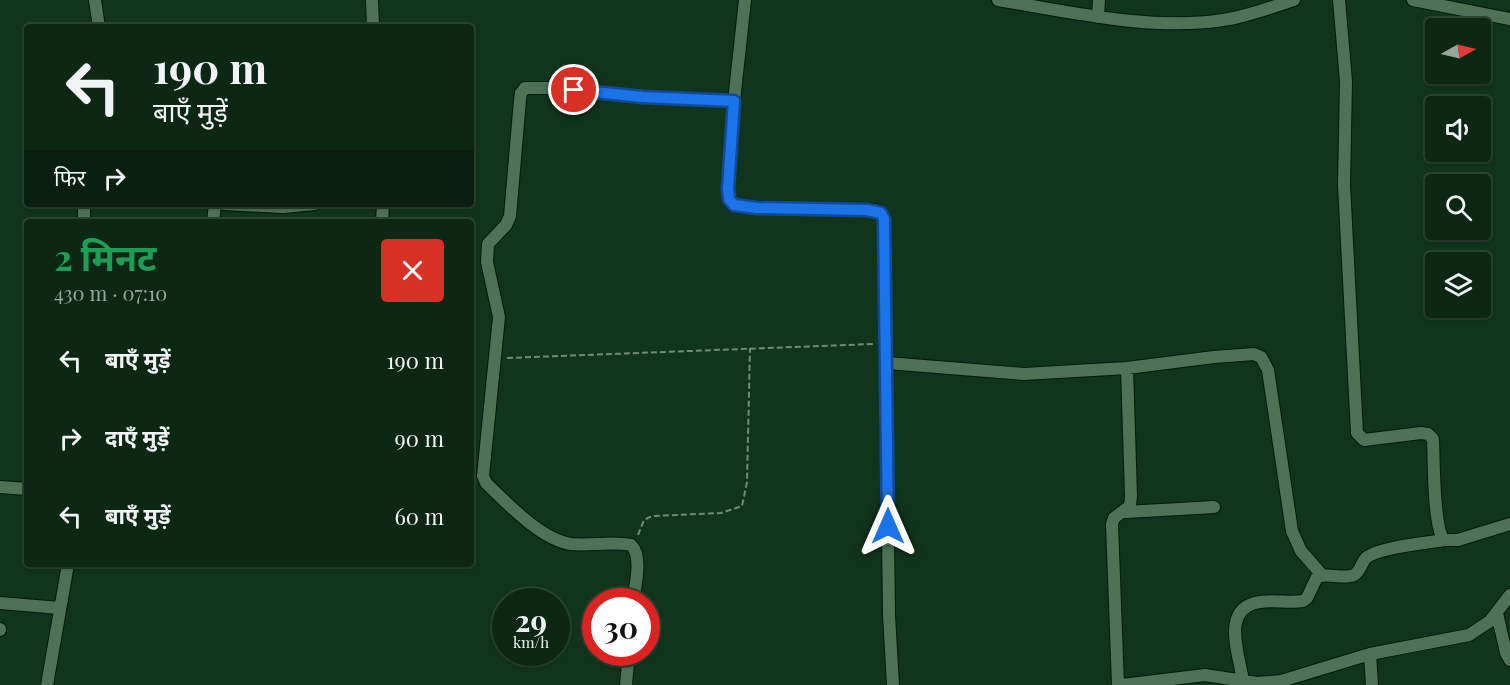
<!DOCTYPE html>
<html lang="hi">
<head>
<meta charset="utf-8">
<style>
  :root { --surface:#0d2715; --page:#1b3322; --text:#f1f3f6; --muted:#9aa5a0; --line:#2d4434 }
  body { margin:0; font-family:"Playfair Display","Noto Sans Devanagari",serif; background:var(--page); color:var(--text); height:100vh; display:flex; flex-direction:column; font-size:22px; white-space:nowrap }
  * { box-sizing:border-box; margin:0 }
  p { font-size:20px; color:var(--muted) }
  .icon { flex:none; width:33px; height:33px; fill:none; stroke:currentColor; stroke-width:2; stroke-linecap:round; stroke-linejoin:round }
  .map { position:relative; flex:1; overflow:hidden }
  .details { position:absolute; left:24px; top:219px; width:450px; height:348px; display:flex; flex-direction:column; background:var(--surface); border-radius:6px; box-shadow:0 2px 4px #0004,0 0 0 2px var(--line) }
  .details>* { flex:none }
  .banner { position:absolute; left:24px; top:24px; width:450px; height:183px; border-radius:6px; box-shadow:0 2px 4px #0004,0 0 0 2px var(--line); background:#0d2715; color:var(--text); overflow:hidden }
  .needle { width:39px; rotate:82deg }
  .tools { position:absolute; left:1425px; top:18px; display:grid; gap:12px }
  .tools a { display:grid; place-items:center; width:66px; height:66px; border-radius:6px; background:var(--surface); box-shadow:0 2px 4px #0004,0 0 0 2px var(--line); font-size:30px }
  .speed { position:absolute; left:492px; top:588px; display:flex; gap:12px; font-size:30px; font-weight:700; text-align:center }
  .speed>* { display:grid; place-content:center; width:78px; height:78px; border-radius:50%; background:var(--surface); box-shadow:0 2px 4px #0004,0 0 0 2px var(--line); line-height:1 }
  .speed small { font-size:15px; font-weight:400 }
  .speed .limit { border:9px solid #d22; background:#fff; color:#111 }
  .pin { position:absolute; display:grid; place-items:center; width:51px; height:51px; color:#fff; margin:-26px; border:3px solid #fff; border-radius:50%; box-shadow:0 2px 6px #0007 }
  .me { position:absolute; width:66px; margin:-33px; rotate:0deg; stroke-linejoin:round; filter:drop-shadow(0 0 4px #0008) }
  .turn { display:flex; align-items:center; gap:21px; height:126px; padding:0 30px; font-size:27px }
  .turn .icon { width:78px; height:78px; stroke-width:2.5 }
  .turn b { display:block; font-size:42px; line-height:51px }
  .then { display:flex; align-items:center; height:57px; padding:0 30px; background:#0003; gap:12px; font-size:22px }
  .round { display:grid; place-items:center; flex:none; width:63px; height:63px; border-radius:6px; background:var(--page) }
  .summary { display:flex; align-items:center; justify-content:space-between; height:102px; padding:0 30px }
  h1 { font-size:36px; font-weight:700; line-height:45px; color:#1e9e55 }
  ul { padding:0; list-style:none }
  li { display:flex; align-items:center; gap:18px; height:78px; padding:0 30px }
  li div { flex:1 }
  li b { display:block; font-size:22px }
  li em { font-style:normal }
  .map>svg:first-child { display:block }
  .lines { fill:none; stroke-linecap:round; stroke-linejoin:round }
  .minor-casing { stroke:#021a08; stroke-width:14 }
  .path { stroke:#708c77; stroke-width:2; stroke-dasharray:6 3; stroke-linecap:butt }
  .minor { stroke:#4f7257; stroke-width:12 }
  .route-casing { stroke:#114b97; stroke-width:15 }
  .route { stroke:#1a73e8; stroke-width:10 }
</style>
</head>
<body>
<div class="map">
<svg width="1510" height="685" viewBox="0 0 1510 685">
  <rect width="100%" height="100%" fill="#11341c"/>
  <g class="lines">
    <defs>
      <path id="minor" d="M 95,0 L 99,27
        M 372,0 L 373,27
        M 745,0 L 734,101 L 728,189 L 729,199 L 733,205 L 742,207 L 875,210 L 881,213 L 884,219 L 889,615 L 893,685
        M 998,0 C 1070,12 1151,31 1223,20 C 1247,17 1271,7 1294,0
        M 1339,0 L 1346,81 L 1344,185 L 1357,433 L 1364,440 L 1421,433 L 1428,434 L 1433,439 C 1434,459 1433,527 1444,540 L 1458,540 L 1510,524
        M 1413,0 L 1510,19
        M 1098,17 L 1099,0
        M 84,204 L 84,222
        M 224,204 L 283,207 L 315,204
        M 213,222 L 215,204
        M 382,222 L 383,204
        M 887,363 L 1024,374 L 1127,368 L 1214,357 L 1254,354 L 1261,357 L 1268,370 L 1292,531 L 1301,551 L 1322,575
        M 0,487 L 27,489
        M 1126,512 L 1214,507
        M 633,602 C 635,586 643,556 631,545 C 611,541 591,546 571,544 C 541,540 507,503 486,483 L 483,476 L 499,317 L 487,262 L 488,244 L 506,225 L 510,216 L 520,100 L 521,93 L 525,88 L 551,88 L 643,97 L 734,101
        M 0,603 L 60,608
        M 1497,613 L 1506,653 L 1510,660
        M 0,629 L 0,630
        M 1370,654 L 1372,685
        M 1243,681 C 1239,653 1220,608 1260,602 C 1274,600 1289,603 1303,601 L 1307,598 L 1317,577 C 1328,572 1342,580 1354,575 C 1361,571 1361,562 1367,557 C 1380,547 1427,543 1444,540
        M 47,685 L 68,564
        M 626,685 L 629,652
        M 1118,685 L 1112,524 L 1114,518 L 1130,506 L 1131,496 L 1127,368
        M 1122,685 L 1205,675 L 1257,683 L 1281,681 L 1370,654 L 1469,635 L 1490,621 L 1510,595"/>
    </defs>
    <use href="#minor" class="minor-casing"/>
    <path class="path" d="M 507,358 L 873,344
      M 638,535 L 644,520 L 652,516 L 721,513 L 742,506 L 747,482 L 750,348"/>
    <use href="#minor" class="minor"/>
  </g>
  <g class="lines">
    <defs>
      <path id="route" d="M 574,90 L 643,97 L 734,101 L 728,189 L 729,199 L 734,205 L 757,208 L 867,210 L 881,213 L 884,219 L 888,526"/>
    </defs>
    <use href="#route" class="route-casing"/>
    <use href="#route" class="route"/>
  </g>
</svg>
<div class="tools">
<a><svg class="needle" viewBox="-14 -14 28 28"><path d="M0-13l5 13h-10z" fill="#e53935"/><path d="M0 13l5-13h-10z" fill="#9aa5a0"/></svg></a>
<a><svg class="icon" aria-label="sound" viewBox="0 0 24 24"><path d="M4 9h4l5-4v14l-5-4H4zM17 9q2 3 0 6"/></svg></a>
<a><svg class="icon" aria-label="search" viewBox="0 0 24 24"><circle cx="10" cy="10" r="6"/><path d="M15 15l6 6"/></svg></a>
<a><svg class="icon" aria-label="layers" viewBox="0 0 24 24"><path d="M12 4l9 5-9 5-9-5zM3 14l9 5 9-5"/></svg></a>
</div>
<div class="speed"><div>29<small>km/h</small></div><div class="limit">30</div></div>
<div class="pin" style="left:574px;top:90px;background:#d93025"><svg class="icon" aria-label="arrive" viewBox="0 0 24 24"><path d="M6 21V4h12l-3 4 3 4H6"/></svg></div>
<svg class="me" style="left:888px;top:526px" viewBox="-20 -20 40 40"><path d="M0-17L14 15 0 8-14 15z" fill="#1a73e8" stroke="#fff" stroke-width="4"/></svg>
<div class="banner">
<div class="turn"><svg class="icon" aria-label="left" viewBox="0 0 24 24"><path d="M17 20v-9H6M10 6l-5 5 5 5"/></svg><div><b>190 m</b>बाएँ मुड़ें</div></div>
<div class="then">फिर<svg class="icon" aria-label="right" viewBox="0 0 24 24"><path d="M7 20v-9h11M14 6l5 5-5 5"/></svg></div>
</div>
<section class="details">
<div class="summary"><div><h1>2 मिनट</h1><p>430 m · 07:10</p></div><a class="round" style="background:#d93025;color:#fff"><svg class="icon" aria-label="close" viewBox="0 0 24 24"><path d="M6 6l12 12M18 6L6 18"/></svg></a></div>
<ul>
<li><svg class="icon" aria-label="left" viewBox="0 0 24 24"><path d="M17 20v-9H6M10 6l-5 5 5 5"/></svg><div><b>बाएँ मुड़ें</b></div><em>190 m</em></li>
<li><svg class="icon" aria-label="right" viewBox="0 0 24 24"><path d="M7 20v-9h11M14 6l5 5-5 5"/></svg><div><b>दाएँ मुड़ें</b></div><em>90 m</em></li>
<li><svg class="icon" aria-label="left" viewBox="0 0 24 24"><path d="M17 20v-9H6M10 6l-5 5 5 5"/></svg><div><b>बाएँ मुड़ें</b></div><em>60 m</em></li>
</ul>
</section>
</div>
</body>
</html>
